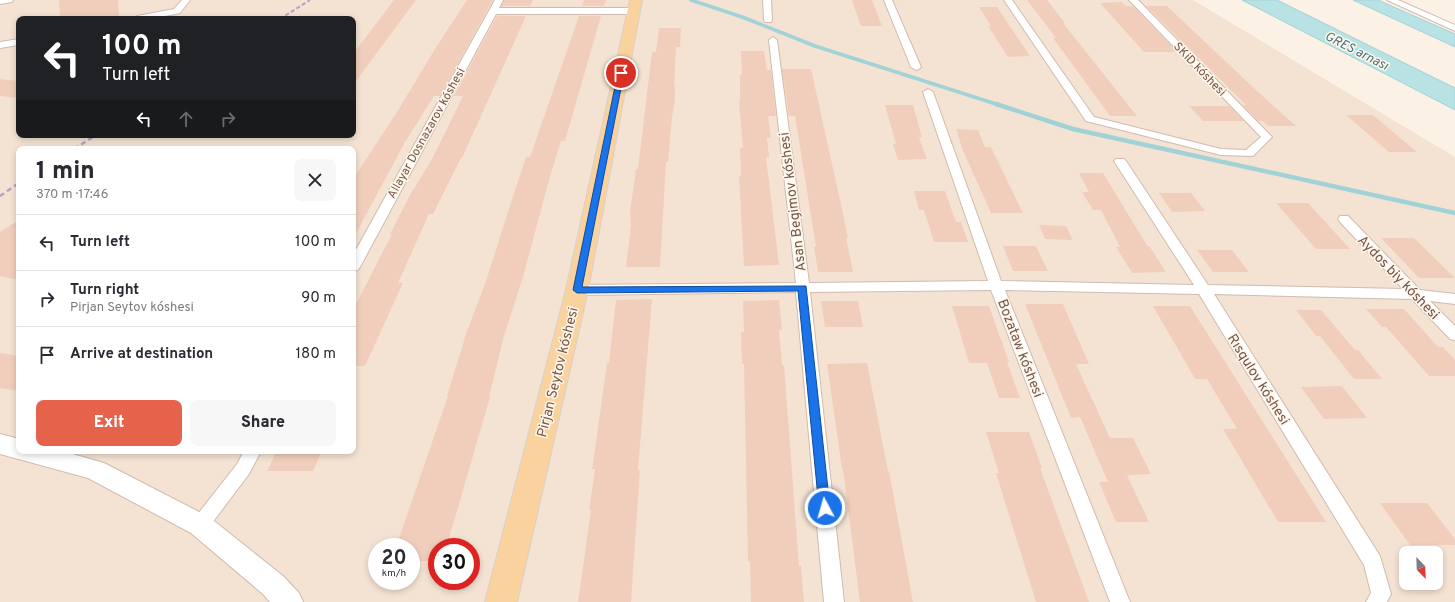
<!DOCTYPE html>
<html lang="en">
<head>
<meta charset="utf-8">
<style>
  :root { --surface:#fff; --page:#f7f7f7; --text:#2b2b33; --muted:#7c7c81; --line:#e1e1e2; --accent:#e5634b }
  body { margin:0; font-family:Overpass,sans-serif; background:var(--page); color:var(--text); height:100vh; display:flex; flex-direction:column; font-size:15px; white-space:nowrap }
  * { box-sizing:border-box; margin:0 }
  p { font-size:13px; color:var(--muted) }
  .icon { flex:none; width:22px; height:22px; fill:none; stroke:currentColor; stroke-width:2; stroke-linecap:round; stroke-linejoin:round }
  .map { position:relative; flex:1; overflow:hidden }
  .details { position:absolute; left:16px; top:146px; width:340px; height:308px; display:flex; flex-direction:column; background:var(--surface); border-radius:8px; box-shadow:0 2px 6px #0003 }
  .details>* { flex:none }
  .banner { position:absolute; left:16px; top:16px; width:340px; height:122px; border-radius:8px; box-shadow:0 2px 6px #0003; background:#202124; color:#fff; overflow:hidden }
  .needle { width:26px; rotate:157deg }
  .fabs { position:absolute; left:1399px; top:546px; display:grid; gap:8px }
  .fabs a { display:grid; place-items:center; width:44px; height:44px; border-radius:8px; background:var(--surface); box-shadow:0 2px 6px #0003; font-size:20px }
  .speed { position:absolute; left:368px; top:538px; display:flex; gap:8px; font-size:20px; font-weight:700; text-align:center }
  .speed>* { display:grid; place-content:center; width:52px; height:52px; border-radius:50%; background:var(--surface); box-shadow:0 2px 6px #0003; line-height:1 }
  .speed small { font-size:10px; font-weight:400 }
  .speed .limit { border:6px solid #d22; background:#fff; color:#111 }
  .pin { position:absolute; display:grid; place-items:center; width:34px; height:34px; color:#fff; margin:-17px; border:2px solid #fff; border-radius:50%; box-shadow:0 1px 4px #0007 }
  .me { position:absolute; width:44px; margin:-22px; rotate:354deg; stroke-linejoin:round; filter:drop-shadow(0 0 3px #0008) }
  .turn { display:flex; align-items:center; gap:14px; height:84px; padding:0 20px; font-size:18px }
  .turn .icon { width:52px; height:52px; stroke-width:2.5 }
  .turn b { display:block; font-size:28px; line-height:34px }
  .lanes { display:flex; align-items:center; height:38px; padding:0 20px; background:#0003; justify-content:center; gap:20px; direction:ltr }
  .lanes .off { opacity:.35 }
  .round { display:grid; place-items:center; flex:none; width:42px; height:42px; border-radius:8px; background:var(--page) }
  .head { display:flex; align-items:center; justify-content:space-between; height:68px; padding:0 20px }
  h1 { font-size:24px; font-weight:800; line-height:30px }
  .button { display:flex; gap:8px; margin-top:auto; padding:8px 20px }
  .button a { flex:1; height:46px; border-radius:8px; background:var(--accent); color:#fff; font-size:16px; font-weight:800; line-height:46px; text-align:center }
  .button a+a { background:var(--page); color:var(--text) }
  ul { padding:0; list-style:none }
  li { display:flex; align-items:center; gap:12px; height:56px; padding:0 20px; border-top:1px solid var(--line) }
  li div { flex:1 }
  li b { display:block; font-size:15px }
  li em { font-style:normal }
  .map>svg:first-child { display:block }
  .residential { fill:#f4e3d3; fill-rule:evenodd }
  .water { fill:#b9e2e5; stroke:#a0d2d7 }
  .lines { fill:none; stroke-linecap:round; stroke-linejoin:round }
  .stream-far1 { stroke:#a0d2d7; stroke-width:3.5 }
  .stream { stroke:#a0d2d7; stroke-width:4.5 }
  .building { fill:#f1cebc }
  .street-casing { stroke:#d0bbae; stroke-width:2 }
  .secondary-casing { stroke:#d2baab; stroke-width:2 }
  .primary-casing { stroke:#d8d0cc; stroke-width:2 }
  .street { fill:#fff; fill-rule:evenodd }
  .secondary { fill:#fff; fill-rule:evenodd }
  .primary { fill:#fad29e; fill-rule:evenodd }
  .rail-far1 { stroke:#b3a3c6; stroke-width:2; stroke-dasharray:4 2.5; stroke-linecap:butt }
  .rail { stroke:#b3a3c6; stroke-width:2.5; stroke-dasharray:5 3.5; stroke-linecap:butt }
  .route { fill:#1a73e8; stroke:#114b97 }
  .labels { text-anchor:middle; stroke-width:3; stroke-linejoin:round; paint-order:stroke }
  .far-street-label { font-size:12px; fill:#75574a; stroke:#fff6eb }
  .far-water-label { font-size:13px; font-style:italic; fill:#3e747a; stroke:#fff6eb }
  .street-label { font-size:14px; fill:#75574a; stroke:#fff6eb }
</style>
</head>
<body>
<div class="map">
<svg width="1455" height="602" viewBox="0 0 1455 602">
  <rect width="100%" height="100%" fill="#fcf1e5"/>
  <path class="residential" d="M 0,0 L 1193,0 L 1455,157 L 1455,602 L 0,602 ZM 19,19 L 353,19 L 353,135 L 19,135 ZM 19,149 L 353,149 L 353,451 L 19,451 ZM 377,547 L 411,547 L 411,581 L 377,581 ZM 437,547 L 471,547 L 471,581 L 437,581 ZM 1406,553 L 1436,553 L 1436,583 L 1406,583 Z"/>
  <path class="water" d="M 1242,0 L 1277,0 L 1455,88 L 1455,110 Z
    M 1353,0 L 1378,0 L 1455,34 L 1455,47 Z"/>
  <g class="lines">
    <path class="stream-far1" d="M 691,0 L 742,17 L 815,46 L 999,105"/>
    <path class="stream" d="M 996,104 L 1073,129 L 1455,213"/>
  </g>
  <path class="building" d="M 59,0 L 118,0 L 119,16 L 103,19 L 60,19 Z
    M 394,0 L 416,0 L 353,85 L 353,54 Z
    M 467,0 L 493,0 L 440,96 L 434,96 L 405,142 L 353,239 L 353,179 L 397,112 L 435,49 Z
    M 504,0 L 533,0 L 530,6 L 501,6 Z
    M 584,0 L 606,0 L 604,6 L 582,6 Z
    M 852,0 L 872,0 L 882,26 L 861,26 Z
    M 1027,0 L 1047,0 L 1065,23 L 1063,23 L 1137,116 L 1110,116 L 1053,38 L 1056,38 Z
    M 1122,2 L 1125,6 L 1133,6 L 1177,52 L 1144,52 L 1100,3 Z
    M 1146,6 L 1167,6 L 1257,91 L 1296,126 L 1268,126 L 1263,121 L 1258,121 L 1243,105 L 1246,105 Z
    M 979,7 L 997,7 L 1030,56 L 1008,57 L 988,26 L 991,26 Z
    M 497,16 L 526,16 L 462,158 L 461,158 L 433,214 L 429,214 L 398,283 L 403,283 L 365,366 L 353,366 L 353,310 L 392,234 L 390,234 L 410,195 L 432,159 L 463,96 L 454,96 Z
    M 579,16 L 601,16 L 565,141 L 561,141 L 551,173 L 523,277 L 504,336 L 489,397 L 490,397 L 457,511 L 446,547 L 437,547 L 437,561 L 411,561 L 411,547 L 396,547 L 448,396 L 447,396 L 466,334 L 486,281 L 514,193 L 526,157 L 530,157 Z
    M 659,28 L 681,28 L 680,47 L 676,47 L 674,86 L 675,86 L 675,100 L 672,117 L 668,162 L 666,162 L 660,267 L 626,267 L 631,225 L 630,212 L 636,169 L 638,169 L 652,52 L 656,52 Z
    M 741,51 L 764,51 L 767,70 L 771,70 L 776,116 L 768,116 L 771,138 L 767,138 L 769,157 L 766,157 L 779,265 L 744,266 L 739,176 L 741,176 L 740,148 L 743,148 L 739,102 L 740,101 L 740,75 L 742,75 Z
    M 782,69 L 811,69 L 844,218 L 848,238 L 846,238 L 853,272 L 818,272 L 814,247 L 816,247 L 795,116 L 789,116 Z
    M 0,79 L 19,81 L 19,98 L 0,96 Z
    M 885,105 L 913,105 L 922,137 L 919,137 L 927,159 L 898,160 L 893,144 L 896,144 Z
    M 1189,106 L 1229,106 L 1244,121 L 1203,121 Z
    M 1346,115 L 1373,115 L 1417,152 L 1389,152 Z
    M 956,129 L 978,130 L 985,147 L 991,147 L 1023,213 L 991,213 L 963,151 Z
    M 1079,173 L 1103,173 L 1148,247 L 1150,247 L 1166,272 L 1132,273 L 1116,247 L 1120,247 L 1101,210 L 1093,210 L 1082,192 L 1089,192 Z
    M 914,191 L 945,191 L 956,222 L 961,222 L 968,242 L 934,242 L 924,210 L 919,210 Z
    M 1159,193 L 1191,193 L 1205,211 L 1172,212 Z
    M 1276,203 L 1308,203 L 1350,249 L 1316,249 Z
    M 19,220 L 19,280 L 0,276 L 0,232 Z
    M 1039,225 L 1066,226 L 1073,240 L 1045,239 Z
    M 1381,238 L 1414,238 L 1455,278 L 1419,278 Z
    M 1003,246 L 1036,246 L 1048,271 L 1013,271 Z
    M 1197,250 L 1232,250 L 1249,272 L 1213,272 Z
    M 652,299 L 638,470 L 640,470 L 631,602 L 578,602 L 591,510 L 589,510 L 595,469 L 592,469 L 602,399 L 607,363 L 609,363 L 616,300 Z
    M 779,300 L 782,330 L 779,330 L 782,365 L 784,365 L 799,566 L 801,566 L 804,602 L 751,602 L 750,561 L 748,561 L 744,364 L 742,364 L 741,332 L 744,332 L 743,301 Z
    M 821,301 L 858,301 L 863,327 L 825,327 Z
    M 1025,304 L 1063,304 L 1089,364 L 1076,364 L 1110,438 L 1133,438 L 1151,474 L 1127,475 L 1149,522 L 1116,522 L 1099,482 L 1108,482 L 1080,417 L 1071,418 Z
    M 952,306 L 989,306 L 1009,362 L 1007,362 L 1020,398 L 999,398 L 987,363 L 969,363 Z
    M 1153,306 L 1190,306 L 1326,522 L 1278,522 L 1223,429 L 1237,429 L 1207,379 L 1195,379 Z
    M 1366,309 L 1404,309 L 1438,347 L 1443,347 L 1455,360 L 1455,376 L 1429,376 L 1386,327 L 1382,327 Z
    M 1296,310 L 1321,310 L 1355,350 L 1358,350 L 1382,379 L 1354,379 L 1320,336 L 1316,336 Z
    M 0,353 L 19,356 L 19,391 L 0,388 Z
    M 867,363 L 888,471 L 889,471 L 913,602 L 860,602 L 843,469 L 842,469 L 827,364 Z
    M 1342,386 L 1367,418 L 1324,419 L 1301,387 Z
    M 986,432 L 1029,432 L 1042,468 L 1040,468 L 1089,602 L 1036,602 L 996,473 L 999,473 Z
    M 277,451 L 322,451 L 313,471 L 267,471 Z
    M 1380,503 L 1427,503 L 1455,539 L 1455,545 L 1410,545 Z"/>
  <g class="lines">
    <defs>
      <path id="street" d="M 0,0 L 13,0 L 12,2 L 0,4 Z
        M 182,0 L 190,0 L 180,13 L 150,19 L 133,19 L 137,16 L 174,9 Z
        M 495,0 L 503,0 L 499,8 L 633,8 L 637,11 L 633,14 L 496,14 L 360,267 L 358,270 L 353,271 L 353,255 Z
        M 763,0 L 771,0 L 772,20 L 771,22 L 765,22 L 764,20 Z
        M 884,0 L 892,0 L 921,67 L 919,69 L 916,70 L 911,67 Z
        M 1004,0 L 1012,0 L 1094,117 L 1221,149 L 1246,150 L 1261,137 L 1129,0 L 1138,0 L 1272,137 L 1253,156 L 1221,155 L 1086,121 Z
        M 1387,0 L 1398,0 L 1455,25 L 1455,31 Z
        M 773,37 L 777,40 L 809,283 L 988,281 L 923,92 L 928,89 L 933,92 L 1001,281 L 1194,285 L 1114,161 L 1116,159 L 1124,159 L 1126,161 L 1208,285 L 1403,289 L 1340,222 L 1338,219 L 1340,216 L 1348,216 L 1420,290 L 1455,294 L 1455,304 L 1430,301 L 1455,326 L 1455,340 L 1450,339 L 1412,299 L 1214,294 L 1380,556 L 1391,594 L 1387,602 L 1366,602 L 1371,593 L 1364,565 L 1199,294 L 1005,290 L 1130,602 L 1110,602 L 991,290 L 810,292 L 844,602 L 824,602 L 796,292 L 577,295 L 572,293 L 570,290 L 572,287 L 577,285 L 796,283 L 769,40 Z
        M 19,39 L 19,45 L 0,48 L 0,42 Z
        M 244,451 L 261,451 L 249,474 L 206,531 L 200,533 L 194,531 L 191,525 L 194,519 L 237,464 Z"/>
      <path id="secondary" d="M 0,434 L 19,439 L 19,451 L 62,451 L 104,463 L 209,517 L 283,576 L 299,593 L 303,602 L 270,602 L 263,594 L 191,533 L 88,478 L 0,454 Z"/>
      <path id="primary" d="M 630,0 L 642,0 L 588,290 L 517,602 L 485,602 L 566,290 Z"/>
    </defs>
    <use href="#street" class="street-casing"/>
    <use href="#secondary" class="secondary-casing"/>
    <use href="#primary" class="primary-casing"/>
    <use href="#street" class="street"/>
    <use href="#secondary" class="secondary"/>
    <use href="#primary" class="primary"/>
    <path class="rail-far1" d="M 280,19 L 310,0"/>
    <path class="rail" d="M 74,149 L 96,135
      M 0,196 L 19,183"/>
  </g>
  <path class="route" d="M 618,72 L 624,73 L 582,287 L 806,286 L 830,508 L 829,511 L 825,513 L 820,511 L 819,508 L 798,291 L 577,293 L 573,290 Z"/>
  <g class="labels">
    <g class="far-street-label">
      <text transform="translate(1200 69) rotate(46)" y="4">SKiD kóshesi</text>
      <text transform="translate(426 133) rotate(-61)" y="4">Allayar Dosnazarov kóshesi</text>
    </g>
    <g class="far-water-label">
      <text transform="translate(1357 50) rotate(27)" y="5">GRES arnası</text>
    </g>
    <g class="street-label">
      <text transform="translate(792 202) rotate(-97)" y="5">Asan Begimov kóshesi</text>
      <text transform="translate(1399 277) rotate(46)" y="5">Aydos biy kóshesi</text>
      <text transform="translate(1021 348) rotate(69)" y="5">Bozataw kóshesi</text>
      <text transform="translate(557 372) rotate(-76)" y="5">Pirjan Seytov kóshesi</text>
      <text transform="translate(1259 379) rotate(58)" y="5">Rısqulov kóshesi</text>
    </g>
  </g>
</svg>
<div class="fabs">
<a><svg class="needle" viewBox="-14 -14 28 28"><path d="M0-13l5 13h-10z" fill="#e53935"/><path d="M0 13l5-13h-10z" fill="#7c7c81"/></svg></a>
</div>
<div class="speed"><div>20<small>km/h</small></div><div class="limit">30</div></div>
<div class="pin" style="left:621px;top:73px;background:#d93025"><svg class="icon" aria-label="arrive" viewBox="0 0 24 24"><path d="M6 21V4h12l-3 4 3 4H6"/></svg></div>
<svg class="me" style="left:825px;top:508px" viewBox="-20 -20 40 40"><circle r="17" fill="#1a73e8" stroke="#fff" stroke-width="3"/><path d="M0-11L8 9 0 5-8 9z" fill="#fff"/></svg>
<div class="banner">
<div class="turn"><svg class="icon" aria-label="left" viewBox="0 0 24 24"><path d="M17 20v-9H6M10 6l-5 5 5 5"/></svg><div><b>100 m</b>Turn left</div></div>
<div class="lanes"><svg class="icon" aria-label="left" viewBox="0 0 24 24"><path d="M17 20v-9H6M10 6l-5 5 5 5"/></svg><svg class="icon off" aria-label="ahead" viewBox="0 0 24 24"><path d="M12 20V5M6 11l6-6 6 6"/></svg><svg class="icon off" aria-label="right" viewBox="0 0 24 24"><path d="M7 20v-9h11M14 6l5 5-5 5"/></svg></div>
</div>
<section class="details">
<div class="head"><div><h1>1 min</h1><p>370 m · 17:46</p></div><a class="round"><svg class="icon" aria-label="close" viewBox="0 0 24 24"><path d="M6 6l12 12M18 6L6 18"/></svg></a></div>
<ul>
<li><svg class="icon" aria-label="left" viewBox="0 0 24 24"><path d="M17 20v-9H6M10 6l-5 5 5 5"/></svg><div><b>Turn left</b></div><em>100 m</em></li>
<li><svg class="icon" aria-label="right" viewBox="0 0 24 24"><path d="M7 20v-9h11M14 6l5 5-5 5"/></svg><div><b>Turn right</b><p>Pirjan Seytov kóshesi</p></div><em>90 m</em></li>
<li><svg class="icon" aria-label="arrive" viewBox="0 0 24 24"><path d="M6 21V4h12l-3 4 3 4H6"/></svg><div><b>Arrive at destination</b></div><em>180 m</em></li>
</ul>
<div class="button"><a>Exit</a><a>Share</a></div>
</section>
</div>
</body>
</html>
